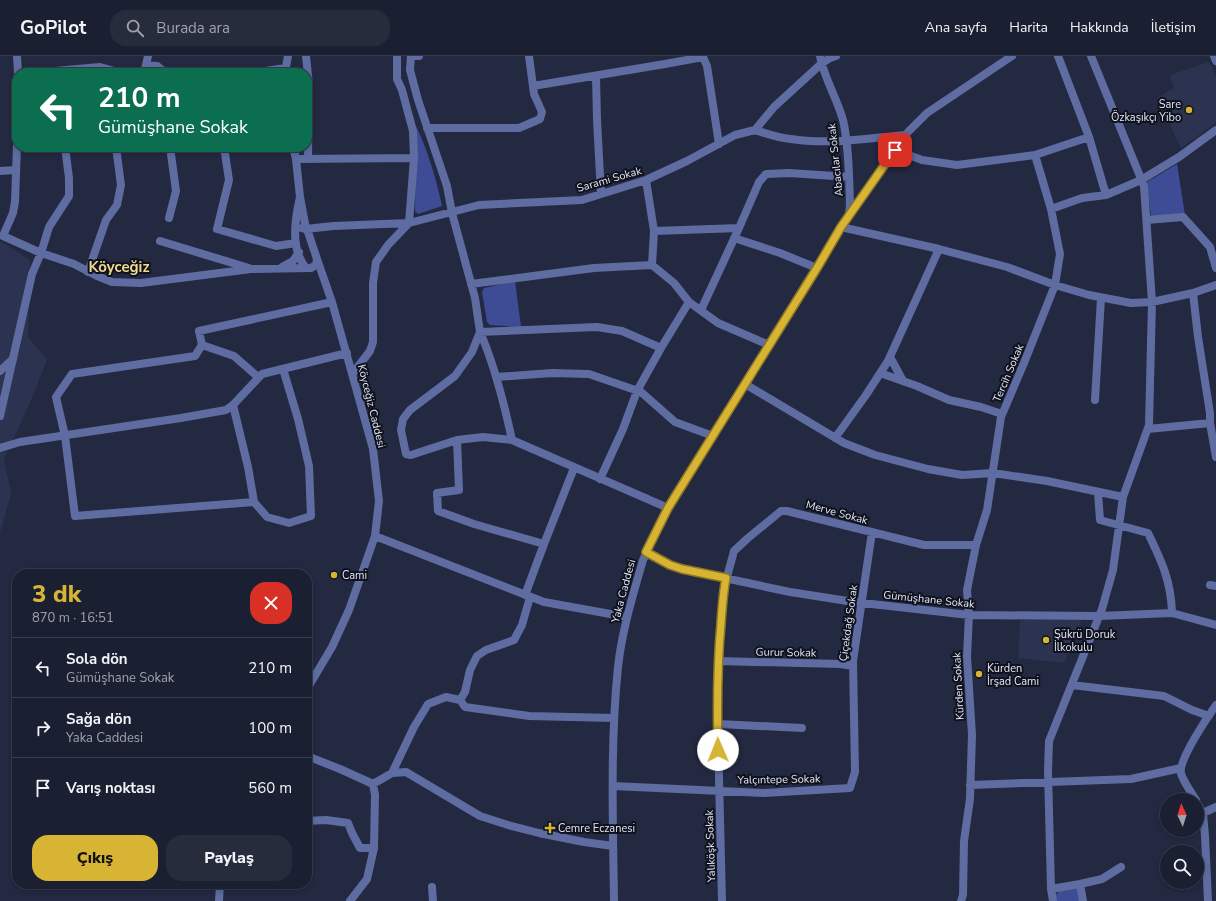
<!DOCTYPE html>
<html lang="tr">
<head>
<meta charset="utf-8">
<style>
  :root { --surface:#1a1f31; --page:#272c3d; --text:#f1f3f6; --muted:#9fa2ab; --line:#383d4d; --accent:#d8b434 }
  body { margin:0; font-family:"Nunito Sans",sans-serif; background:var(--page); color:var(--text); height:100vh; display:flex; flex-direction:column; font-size:15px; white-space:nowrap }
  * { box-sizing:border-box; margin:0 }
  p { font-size:13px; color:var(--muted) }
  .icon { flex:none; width:22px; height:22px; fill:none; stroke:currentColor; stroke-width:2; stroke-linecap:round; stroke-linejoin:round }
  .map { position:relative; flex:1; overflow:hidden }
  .side { position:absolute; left:12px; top:513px; width:300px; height:320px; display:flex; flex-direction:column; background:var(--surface); border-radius:16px; box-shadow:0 2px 6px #0003,0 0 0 1px var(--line) }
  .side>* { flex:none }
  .guide { position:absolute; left:12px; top:12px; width:300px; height:84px; border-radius:16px; box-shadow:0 2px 6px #0003,0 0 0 1px var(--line); background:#0b6e4f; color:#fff; overflow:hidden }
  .needle { width:26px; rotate:356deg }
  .controls { position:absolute; left:1160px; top:737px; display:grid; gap:8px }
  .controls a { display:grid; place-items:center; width:44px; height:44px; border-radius:50%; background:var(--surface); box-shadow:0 2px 6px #0003,0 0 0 1px var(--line); font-size:20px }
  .pin { position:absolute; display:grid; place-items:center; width:34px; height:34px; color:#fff; margin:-17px; border-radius:8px; box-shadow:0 2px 6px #0006 }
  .me { position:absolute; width:44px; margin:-22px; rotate:359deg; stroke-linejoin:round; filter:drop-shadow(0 0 3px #0008) }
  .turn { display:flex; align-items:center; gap:14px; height:84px; padding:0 20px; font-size:18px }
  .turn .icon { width:52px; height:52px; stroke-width:2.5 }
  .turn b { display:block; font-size:28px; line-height:34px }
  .round { display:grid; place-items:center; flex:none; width:42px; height:42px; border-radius:16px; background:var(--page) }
  .head { display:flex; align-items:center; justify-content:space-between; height:68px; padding:0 20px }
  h1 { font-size:24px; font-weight:800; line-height:30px; color:var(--accent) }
  .action { display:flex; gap:8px; margin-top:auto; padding:8px 20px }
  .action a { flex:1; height:46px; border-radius:16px; background:var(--accent); color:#111; font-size:16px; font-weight:800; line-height:46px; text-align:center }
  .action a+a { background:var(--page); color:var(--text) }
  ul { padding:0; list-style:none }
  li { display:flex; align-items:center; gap:12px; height:60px; padding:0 20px; border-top:1px solid var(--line) }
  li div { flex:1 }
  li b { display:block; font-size:15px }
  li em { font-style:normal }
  header { display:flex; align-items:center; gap:24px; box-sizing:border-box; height:56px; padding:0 20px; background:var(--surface); border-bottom:1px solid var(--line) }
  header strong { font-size:19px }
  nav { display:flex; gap:22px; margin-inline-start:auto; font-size:14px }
  .search { width:280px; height:36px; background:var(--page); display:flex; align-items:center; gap:10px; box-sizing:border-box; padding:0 14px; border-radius:16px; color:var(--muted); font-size:15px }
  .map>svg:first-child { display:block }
  .built { fill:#2b3350 }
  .green { fill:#3d4c94 }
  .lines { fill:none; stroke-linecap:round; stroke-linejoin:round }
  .minor { stroke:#5e6ca1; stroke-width:8 }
  .route-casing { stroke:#8c7522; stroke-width:10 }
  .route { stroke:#d8b434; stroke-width:7 }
  .poi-dot { fill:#d8b434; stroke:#0f121d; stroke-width:1.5 }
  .labels { text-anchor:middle; stroke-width:4; stroke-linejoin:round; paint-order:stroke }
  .poi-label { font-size:11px; fill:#e1e6f6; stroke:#0f121d; text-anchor:start }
  .street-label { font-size:11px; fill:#e1e6f6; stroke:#0f121d }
  .district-label { font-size:15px; font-weight:bold; fill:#f3da8d; stroke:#0f121d }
</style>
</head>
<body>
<header>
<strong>GoPilot</strong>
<div class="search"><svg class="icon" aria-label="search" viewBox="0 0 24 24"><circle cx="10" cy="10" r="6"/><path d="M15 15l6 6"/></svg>Burada ara</div>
<nav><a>Ana sayfa</a><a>Harita</a><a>Hakkında</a><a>İletişim</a></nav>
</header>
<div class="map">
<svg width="1216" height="845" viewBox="0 0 1216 845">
  <rect width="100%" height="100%" fill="#232941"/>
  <path class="built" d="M 1209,6 L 1216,20 L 1216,67 L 1181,92 L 1157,42 L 1174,32 L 1170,19 Z
    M 0,185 L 30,204 L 28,281 L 47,304 L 29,349 L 4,403 L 11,438 L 0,477 Z
    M 1023,561 L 1080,562 L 1081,566 L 1064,607 L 1018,602 L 1020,564 Z"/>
  <path class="green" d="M 416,70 C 428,95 436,122 442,150 L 418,158 L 415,155 Z
    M 1177,108 L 1185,159 L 1151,161 L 1147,126 Z
    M 515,225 L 521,271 L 490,269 L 487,266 L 482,236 L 484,232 Z
    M 1076,831 L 1079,834 L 1081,845 L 1056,845 L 1055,839 L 1060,835 Z"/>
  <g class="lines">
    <path class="minor" d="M 17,0 L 18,17
      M 306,0 L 309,29 L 308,102
      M 397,0 L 397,23 L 402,34 L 413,75 L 414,102
      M 411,0 L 410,14 L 418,44 L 447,130 L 452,157 L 475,242 L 480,276 L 472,296 L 455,320 L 410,354 L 403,363 L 401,374 L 406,398 L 411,399 L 457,384 L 483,381 L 512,384 L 668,452
      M 411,0 L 419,0
      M 820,0 C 824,22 837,42 843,64 C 849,90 849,121 850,148 L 849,160
      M 1058,0 L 1089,81 L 1106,139 L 1141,124 L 1179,101 L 1216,74
      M 1214,0 L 1216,5
      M 146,9 L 148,0
      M 285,16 L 288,0
      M 32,17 L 100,11 L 122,17
      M 144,17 L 146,9 L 157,10 L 166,17
      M 252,17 L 285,12
      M 596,20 L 597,64 L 601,138
      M 533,30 L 665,8 L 703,1 L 707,10 L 719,88
      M 427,72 L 519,72 L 540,63 L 542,56 L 534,38 L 529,0
      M 755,74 C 767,78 778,82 791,83 C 828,89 868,82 905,79
      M 17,89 L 15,146 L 13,157 L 3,180 L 41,197 L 49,171 L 69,140 L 69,122 L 65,91
      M 224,91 L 229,124 L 217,173 L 276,190 L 296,187
      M 293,91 L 296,103 L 300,141
      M 895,94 L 922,104 L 957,109 L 1035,99 L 1051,153 L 1060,198 L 1055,229 L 1024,307 L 1001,361 L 987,454 L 976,489 L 967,534 L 969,559 L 967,600 L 972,679 L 970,743 L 964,785 L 963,839 L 961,845
      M 1035,99 L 1089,81
      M 296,103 L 414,102 L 409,167 L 388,189 L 376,206 L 373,227 L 373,286 L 370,295 L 353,317
      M 0,115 L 15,114
      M 646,124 L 654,175 L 652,209
      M 1051,153 L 1082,142 L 1106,139
      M 169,162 L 176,135 L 170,91
      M 1147,164 L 1183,161 L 1210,191 L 1216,212
      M 302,172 L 306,173 L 333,170 L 409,167 L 479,149 L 582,144 L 646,124 L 687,105 L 735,79 L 755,74 L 774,51 L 821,8 L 830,2 L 836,0
      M 739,172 L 759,126 L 766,118 L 789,117 L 849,121
      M 654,175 L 739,172 L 701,254
      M 734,182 L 780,197 L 817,212
      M 160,185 L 249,212
      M 939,193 L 1007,211 L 1055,229 L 1089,239 L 1131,247 L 1152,246 L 1193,237 L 1216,229
      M 282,211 L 293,205 L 299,196
      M 88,216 L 106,164 L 117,149 L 121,129 L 116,91
      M 471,228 L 594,212 L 652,209 L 674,227 L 689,246 L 661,292 L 622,275 L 597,271 L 480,276 C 495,310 504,347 512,384
      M 1193,237 L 1198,281 L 1210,357 L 1210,367
      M 689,246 L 718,267 L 769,289
      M 202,289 L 195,300 L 72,318 L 56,341 L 65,380 L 75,460 L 254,446
      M 890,301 L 903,325
      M 0,315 L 13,303
      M 880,317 L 917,330 L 949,344 L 981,351 L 1002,358
      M 258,321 L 234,300 L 202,289 L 199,275 L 332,246
      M 496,321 L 552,317 L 589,318 L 641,336 L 675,366 L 713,380
      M 745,328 L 844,387 L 875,399 L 928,413 L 962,419 L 993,417 L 1047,425 L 1123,441
      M 1095,344 L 1101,242
      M 233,349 L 248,411 L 254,446 L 267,461 L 289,467 L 311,460 L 309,410 L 298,363 L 283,313
      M 0,360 L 32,218 L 41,197 L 74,208 L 97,220 L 112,226 L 141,227 L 251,213 L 311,212 L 316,209 L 317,203 L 308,176 L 306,173 L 300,141 C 295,163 290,193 306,212
      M 1148,373 L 1210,367 L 1216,401
      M 835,382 L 866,339 L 888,305 L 939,193 L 841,171
      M 457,384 L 459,434 L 437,437 L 438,455 L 474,468 L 544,488 L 574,412
      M 0,392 L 20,386 L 181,362 L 226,354 L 233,349 L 262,318 L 347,297
      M 600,423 L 623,373 L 637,335 L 661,292
      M 1098,436 L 1100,464 L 1148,477 C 1162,506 1171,525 1172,557
      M 375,480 L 544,546 L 627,561
      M 646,496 L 670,509 L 682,513 L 790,536 L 854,546 L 969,559 L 1099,560 L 1172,557 L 1216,569
      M 1210,529 L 1216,530
      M 525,539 L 544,488
      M 718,605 L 840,608 L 853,610
      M 1072,629 L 1164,640 L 1192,654 L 1209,660
      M 307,633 L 332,591 L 349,554 L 375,480 L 379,445 L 373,393 L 332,246 L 317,203
      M 460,644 L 465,651 L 529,660 L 614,662
      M 718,668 L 802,672
      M 307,700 L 340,713 L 373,728 L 375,739 L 374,792 L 367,823 L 350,845
      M 392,717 L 414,671 L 428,648 L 446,641 L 460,644 L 465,636 L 470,614 L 477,600 L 486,594 L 514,584 L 522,569 L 530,541
      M 373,728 L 392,717 L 406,716 L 480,760 L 508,769 L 539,777 L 584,786 L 613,790
      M 970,729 L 1131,723 L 1181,712
      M 613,730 L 764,737 L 850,732 L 855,716 L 853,605 L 872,476
      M 1196,744 C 1192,738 1182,723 1181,717 C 1178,705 1208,660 1216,649
      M 1197,747 L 1203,757 L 1205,780 L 1208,845
      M 1203,757 L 1216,751
      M 307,765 L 326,764 L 348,767 L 352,777 L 360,792 L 374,792
      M 1080,828 L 1083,845
      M 432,831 L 433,845
      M 1051,833 L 1080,828 L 1102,823 L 1121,811
      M 219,845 L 220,828
      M 614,845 C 613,767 610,688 618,611 C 622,574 633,539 643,504 L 668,452 L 817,212 L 841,171 L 905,79 L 927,57 L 1012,0
      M 722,845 L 717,639 L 719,585 L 724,532 L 734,495 L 748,482 L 781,455 L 787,455 L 924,489 L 976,489
      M 1053,845 L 1051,833 L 1048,715 L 1049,685 L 1102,553 L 1113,514 L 1123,441 L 1149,369 L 1152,246 L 1144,130 L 1091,0"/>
  </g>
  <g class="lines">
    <defs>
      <path id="route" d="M 718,694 C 717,652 717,610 721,568 C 722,553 723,537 726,522 L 682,513 L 670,509 L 646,496 L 668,452 L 817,212 L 841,171 L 895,94"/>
    </defs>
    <use href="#route" class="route-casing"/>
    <use href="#route" class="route"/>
  </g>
  <g class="poi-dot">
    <circle cx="1189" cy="54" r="4"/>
    <circle cx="334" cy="519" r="4"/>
    <circle cx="1046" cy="584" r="4"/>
    <circle cx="979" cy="618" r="4"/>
    <path d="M548 766h4v4h4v4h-4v4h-4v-4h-4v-4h4z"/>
  </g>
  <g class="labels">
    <g class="poi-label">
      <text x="1181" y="52" text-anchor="end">Sare<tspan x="1181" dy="13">Özkaşıkçı Yibo</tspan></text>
      <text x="342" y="523">Cami</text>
      <text x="1054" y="582">Şükrü Doruk<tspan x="1054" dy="13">İlkokulu</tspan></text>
      <text x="987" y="616">Kürden<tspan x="987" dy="13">İrşad Cami</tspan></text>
      <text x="558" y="776">Cemre Eczanesi</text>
    </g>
    <g class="street-label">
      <text transform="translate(835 104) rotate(-96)" y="4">Abacılar Sokak</text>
      <text transform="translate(609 123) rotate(-16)" y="4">Sarami Sokak</text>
      <text transform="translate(1008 317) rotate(-67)" y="4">Tercih Sokak</text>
      <text transform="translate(372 350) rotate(76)" y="4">Köyceğiz Caddesi</text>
      <text transform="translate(837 456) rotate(15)" y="4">Merve Sokak</text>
      <text transform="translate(623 535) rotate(-75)" y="4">Yaka Caddesi</text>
      <text transform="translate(929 543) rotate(6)" y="4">Gümüşhane Sokak</text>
      <text transform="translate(848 567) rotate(-82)" y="4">Çiçekdağ Sokak</text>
      <text transform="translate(786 596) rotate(1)" y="4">Gurur Sokak</text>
      <text transform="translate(958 630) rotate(-93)" y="4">Kürden Sokak</text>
      <text transform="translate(779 723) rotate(-1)" y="4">Yalçıntepe Sokak</text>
      <text transform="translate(710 790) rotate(-92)" y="4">Yalıköşk Sokak</text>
    </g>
    <g class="district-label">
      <text x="119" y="216">Köyceğiz</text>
    </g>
  </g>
</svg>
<div class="controls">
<a><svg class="needle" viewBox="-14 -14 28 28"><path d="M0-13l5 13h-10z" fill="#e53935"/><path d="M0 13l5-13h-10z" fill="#9fa2ab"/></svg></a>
<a><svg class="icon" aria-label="search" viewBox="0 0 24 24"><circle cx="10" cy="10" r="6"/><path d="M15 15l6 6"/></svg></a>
</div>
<div class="pin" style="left:895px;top:94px;background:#d93025"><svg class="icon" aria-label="arrive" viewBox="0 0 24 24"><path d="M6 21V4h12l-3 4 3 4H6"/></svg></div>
<svg class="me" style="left:718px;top:694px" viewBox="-20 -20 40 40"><circle r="19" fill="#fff"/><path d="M0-13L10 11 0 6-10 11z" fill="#d8b434"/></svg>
<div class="guide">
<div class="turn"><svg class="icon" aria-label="left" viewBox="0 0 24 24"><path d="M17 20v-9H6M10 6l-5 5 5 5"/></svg><div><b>210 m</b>Gümüşhane Sokak</div></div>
</div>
<section class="side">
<div class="head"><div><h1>3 dk</h1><p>870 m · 16:51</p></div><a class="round" style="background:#d93025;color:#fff"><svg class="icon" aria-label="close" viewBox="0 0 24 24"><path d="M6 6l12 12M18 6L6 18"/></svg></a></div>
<ul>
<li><svg class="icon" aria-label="left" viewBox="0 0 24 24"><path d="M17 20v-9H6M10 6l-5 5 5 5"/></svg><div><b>Sola dön</b><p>Gümüşhane Sokak</p></div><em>210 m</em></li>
<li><svg class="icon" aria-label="right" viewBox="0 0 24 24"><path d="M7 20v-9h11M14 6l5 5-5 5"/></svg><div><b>Sağa dön</b><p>Yaka Caddesi</p></div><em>100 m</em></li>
<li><svg class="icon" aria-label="arrive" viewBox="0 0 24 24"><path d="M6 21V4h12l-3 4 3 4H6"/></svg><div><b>Varış noktası</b></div><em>560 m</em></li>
</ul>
<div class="action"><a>Çıkış</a><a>Paylaş</a></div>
</section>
</div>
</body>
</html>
